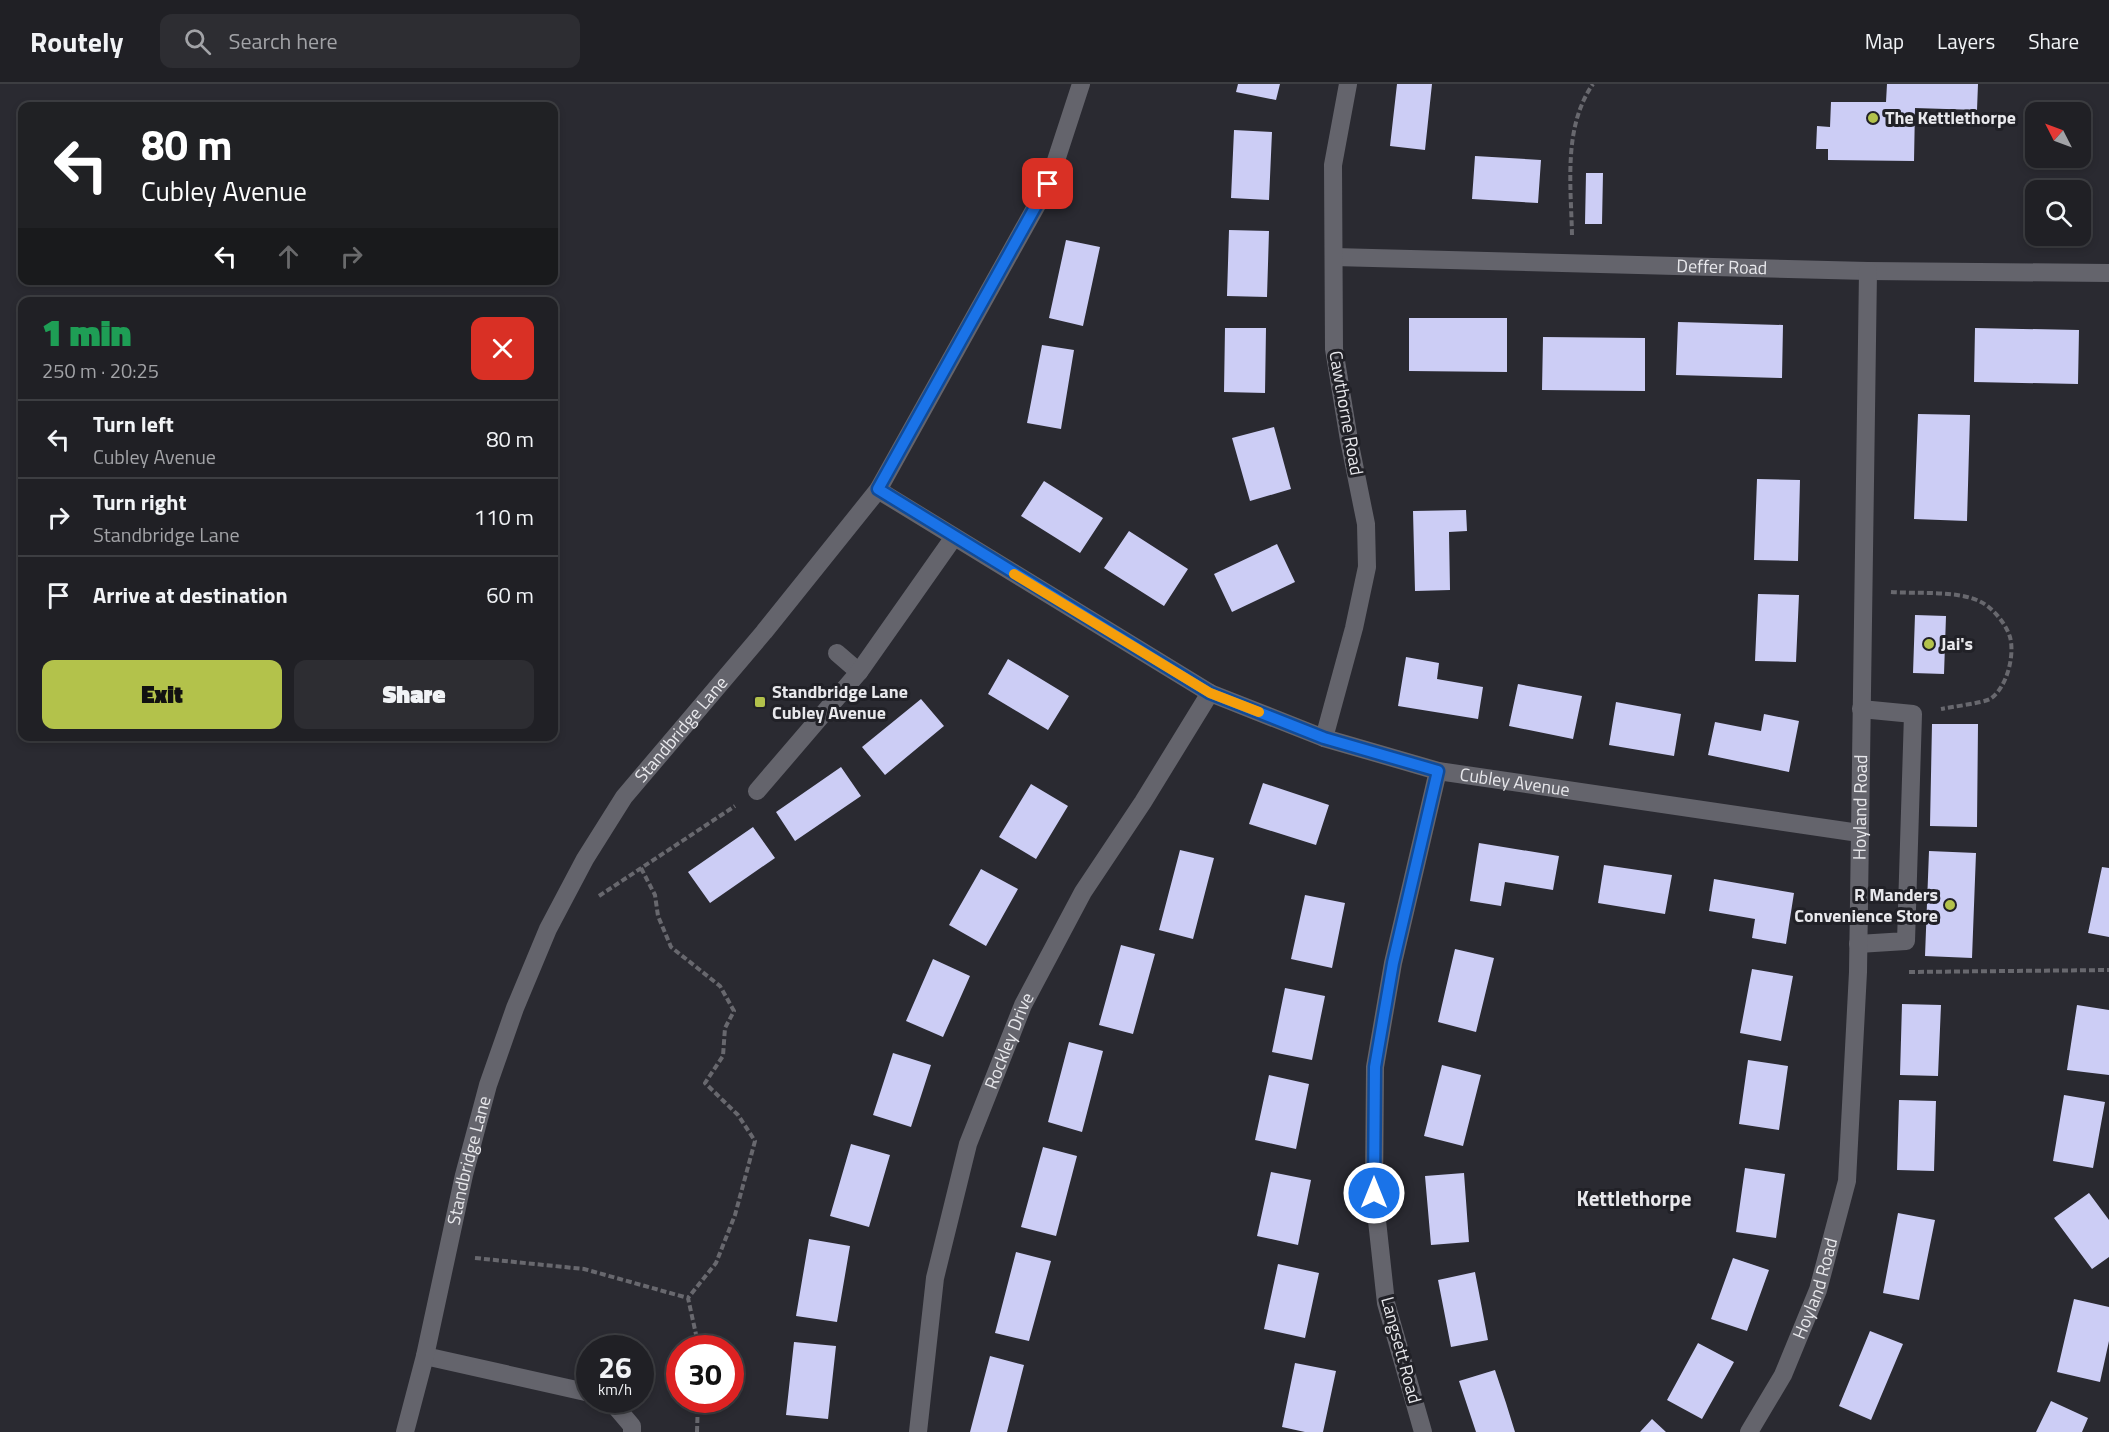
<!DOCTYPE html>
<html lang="en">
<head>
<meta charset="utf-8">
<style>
  :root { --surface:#202025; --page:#2d2d32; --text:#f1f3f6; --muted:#a2a3a7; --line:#3d3e42; --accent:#b3c24b }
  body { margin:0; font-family:"Titillium Web",sans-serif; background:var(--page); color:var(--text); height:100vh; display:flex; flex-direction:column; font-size:22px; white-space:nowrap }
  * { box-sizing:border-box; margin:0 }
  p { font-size:20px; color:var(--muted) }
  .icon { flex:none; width:33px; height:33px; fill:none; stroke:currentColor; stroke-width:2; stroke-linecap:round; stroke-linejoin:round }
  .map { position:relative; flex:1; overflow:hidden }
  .sheet { position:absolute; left:18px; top:213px; width:540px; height:444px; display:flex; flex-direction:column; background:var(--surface); border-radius:12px; box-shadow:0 3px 9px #0003,0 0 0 2px var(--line) }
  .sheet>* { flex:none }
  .top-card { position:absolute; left:18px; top:18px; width:540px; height:183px; border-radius:12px; box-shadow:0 3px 9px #0003,0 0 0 2px var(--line); background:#202124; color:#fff; overflow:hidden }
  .needle { width:39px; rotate:312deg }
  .tools { position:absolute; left:2025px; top:18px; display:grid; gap:12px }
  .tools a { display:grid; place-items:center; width:66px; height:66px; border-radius:12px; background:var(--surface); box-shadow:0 3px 9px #0003,0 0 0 2px var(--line); font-size:30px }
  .speed { position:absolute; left:576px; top:1251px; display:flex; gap:12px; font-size:30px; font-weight:700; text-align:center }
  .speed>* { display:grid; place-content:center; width:78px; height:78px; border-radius:50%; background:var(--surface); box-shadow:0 3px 9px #0003,0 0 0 2px var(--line); line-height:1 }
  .speed small { font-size:15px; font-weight:400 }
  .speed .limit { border:9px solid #d22; background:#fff; color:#111 }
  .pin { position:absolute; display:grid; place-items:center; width:51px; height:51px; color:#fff; margin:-26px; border-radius:12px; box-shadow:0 3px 9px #0006 }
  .me { position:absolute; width:66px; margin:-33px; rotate:0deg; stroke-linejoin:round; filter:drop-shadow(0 0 4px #0008) }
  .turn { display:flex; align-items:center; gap:21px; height:126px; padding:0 24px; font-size:27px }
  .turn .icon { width:78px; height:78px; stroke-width:2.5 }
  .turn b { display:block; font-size:42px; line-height:51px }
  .lanes { display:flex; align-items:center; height:57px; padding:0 24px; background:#0003; justify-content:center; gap:30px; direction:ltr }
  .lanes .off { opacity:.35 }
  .round { display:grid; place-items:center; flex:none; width:63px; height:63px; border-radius:12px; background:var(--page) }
  .overview { display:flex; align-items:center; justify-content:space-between; height:102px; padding:0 24px }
  h1 { font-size:36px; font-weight:800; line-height:45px; color:#1e9e55 }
  .action { display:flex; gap:12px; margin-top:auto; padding:12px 24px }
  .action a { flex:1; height:69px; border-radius:12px; background:var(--accent); color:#111; font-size:24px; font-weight:800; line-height:69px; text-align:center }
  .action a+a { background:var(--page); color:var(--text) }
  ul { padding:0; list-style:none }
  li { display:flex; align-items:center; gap:18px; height:78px; padding:0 24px; border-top:2px solid var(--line) }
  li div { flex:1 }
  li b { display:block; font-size:22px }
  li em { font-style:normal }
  header { display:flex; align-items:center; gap:36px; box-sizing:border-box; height:84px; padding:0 30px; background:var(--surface); border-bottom:2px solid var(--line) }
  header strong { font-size:28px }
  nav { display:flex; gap:33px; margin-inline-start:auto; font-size:21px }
  .search { width:420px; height:54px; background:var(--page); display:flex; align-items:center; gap:15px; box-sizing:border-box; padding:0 21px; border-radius:12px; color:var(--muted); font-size:22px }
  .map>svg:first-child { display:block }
  .building { fill:#cccdf5 }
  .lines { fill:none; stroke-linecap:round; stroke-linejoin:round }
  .path { stroke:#68686e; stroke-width:4; stroke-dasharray:6 3; stroke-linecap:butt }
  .minor { stroke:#64646c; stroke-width:18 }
  .route-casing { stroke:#114b97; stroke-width:15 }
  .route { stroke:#1a73e8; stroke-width:10 }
  .slow { stroke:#f59e0b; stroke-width:10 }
  .poi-dot { fill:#b3c24b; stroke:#212127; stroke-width:2 }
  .labels { text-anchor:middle; stroke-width:6; stroke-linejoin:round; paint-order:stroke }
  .poi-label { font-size:18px; font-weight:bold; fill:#e8e8ec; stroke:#212127; text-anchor:start }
  .street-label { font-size:18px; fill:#e8e8ec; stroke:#212127 }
  .quarter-label { font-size:21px; font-weight:bold; fill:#e8e8ec; stroke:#212127 }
</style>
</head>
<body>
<header>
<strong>Routely</strong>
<div class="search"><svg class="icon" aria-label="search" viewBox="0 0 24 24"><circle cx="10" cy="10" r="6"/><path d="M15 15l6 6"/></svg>Search here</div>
<nav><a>Map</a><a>Layers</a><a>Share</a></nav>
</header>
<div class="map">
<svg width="2109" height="1348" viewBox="0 0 2109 1348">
  <rect width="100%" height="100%" fill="#2a2a31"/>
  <path class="building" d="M 1238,0 L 1280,0 L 1276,16 L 1236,8 Z
    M 1397,0 L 1432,0 L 1425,66 L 1390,62 Z
    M 1887,0 L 1978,0 L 1977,26 L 1915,24 L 1914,77 L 1828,76 L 1828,65 L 1816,65 L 1817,42 L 1830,43 L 1831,18 L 1886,18 Z
    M 1234,46 L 1272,48 L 1269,116 L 1231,114 Z
    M 1475,72 L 1541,76 L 1538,119 L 1472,115 Z
    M 1586,89 L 1603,89 L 1602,140 L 1585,140 Z
    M 1229,146 L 1269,147 L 1267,213 L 1227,212 Z
    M 1066,156 L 1100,163 L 1083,242 L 1049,234 Z
    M 1409,234 L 1507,234 L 1507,288 L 1409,287 Z
    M 1678,238 L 1783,241 L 1782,294 L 1676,291 Z
    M 1225,244 L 1266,244 L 1265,309 L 1224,308 Z
    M 1975,244 L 2079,246 L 2078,300 L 1974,298 Z
    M 1543,253 L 1645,254 L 1645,307 L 1542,306 Z
    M 1042,261 L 1074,266 L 1061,345 L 1027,339 Z
    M 1918,330 L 1970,331 L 1967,437 L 1914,435 Z
    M 1274,343 L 1291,405 L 1250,417 L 1232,354 Z
    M 1757,395 L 1800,396 L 1798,477 L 1754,476 Z
    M 1044,397 L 1103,434 L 1080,469 L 1021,432 Z
    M 1466,426 L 1467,447 L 1449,448 L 1450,506 L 1415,507 L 1413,427 Z
    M 1129,447 L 1188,485 L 1164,522 L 1104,484 Z
    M 1277,460 L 1295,498 L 1232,528 L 1214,490 Z
    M 1758,510 L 1799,511 L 1796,578 L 1755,577 Z
    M 1915,531 L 1946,532 L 1944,590 L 1913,589 Z
    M 1406,573 L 1439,579 L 1437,595 L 1483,603 L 1478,635 L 1398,622 Z
    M 1008,575 L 1069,612 L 1048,646 L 988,610 Z
    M 1518,600 L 1582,612 L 1573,655 L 1509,642 Z
    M 921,615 L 944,642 L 885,691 L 862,663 Z
    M 1616,618 L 1681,630 L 1674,672 L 1609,661 Z
    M 1764,630 L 1799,637 L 1789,688 L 1708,671 L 1715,638 L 1761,647 Z
    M 1932,640 L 1978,640 L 1977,743 L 1930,742 Z
    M 841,683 L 861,712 L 795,757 L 776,728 Z
    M 1263,699 L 1329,721 L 1316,761 L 1249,740 Z
    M 1031,700 L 1068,722 L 1036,775 L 999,753 Z
    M 753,743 L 775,774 L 710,819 L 688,788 Z
    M 1479,759 L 1559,772 L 1553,806 L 1505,798 L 1501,822 L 1470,817 Z
    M 1180,766 L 1214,774 L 1193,855 L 1159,846 Z
    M 1929,767 L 1976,769 L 1972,874 L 1925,872 Z
    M 1604,781 L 1672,791 L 1665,830 L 1598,819 Z
    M 2102,783 L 2109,784 L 2109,853 L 2088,849 Z
    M 981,785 L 1018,805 L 986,862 L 949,841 Z
    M 1714,795 L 1794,809 L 1786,860 L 1752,854 L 1755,835 L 1709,827 Z
    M 1305,811 L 1345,819 L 1332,884 L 1291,875 Z
    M 1121,861 L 1155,870 L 1133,950 L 1099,941 Z
    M 1455,865 L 1494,874 L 1476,948 L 1438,938 Z
    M 933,875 L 970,892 L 943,953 L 906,937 Z
    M 1752,885 L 1793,892 L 1781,957 L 1740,949 Z
    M 1285,904 L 1325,912 L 1312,976 L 1272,968 Z
    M 1902,920 L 1941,921 L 1938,992 L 1900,991 Z
    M 2077,921 L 2109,926 L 2109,991 L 2067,986 Z
    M 1069,958 L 1103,967 L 1082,1048 L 1048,1038 Z
    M 893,969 L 931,981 L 911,1043 L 873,1031 Z
    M 1748,976 L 1788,982 L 1779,1046 L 1739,1040 Z
    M 1442,981 L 1481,991 L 1463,1062 L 1424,1052 Z
    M 1269,991 L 1309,1000 L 1296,1065 L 1255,1056 Z
    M 2064,1011 L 2105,1018 L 2093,1084 L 2053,1077 Z
    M 1899,1016 L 1936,1017 L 1934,1087 L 1897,1086 Z
    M 851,1060 L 890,1071 L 869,1143 L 830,1132 Z
    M 1043,1063 L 1077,1072 L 1056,1152 L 1021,1143 Z
    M 1745,1084 L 1785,1090 L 1776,1154 L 1736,1148 Z
    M 1271,1088 L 1311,1096 L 1298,1161 L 1257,1152 Z
    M 1464,1089 L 1469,1158 L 1431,1161 L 1425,1092 Z
    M 2089,1109 L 2109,1136 L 2109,1173 L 2092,1185 L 2054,1134 Z
    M 1898,1129 L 1935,1136 L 1919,1216 L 1883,1209 Z
    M 809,1155 L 850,1162 L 837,1238 L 796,1232 Z
    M 1016,1168 L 1051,1177 L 1029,1257 L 995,1249 Z
    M 1733,1174 L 1769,1186 L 1747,1247 L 1711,1235 Z
    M 1278,1180 L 1319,1189 L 1305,1254 L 1264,1245 Z
    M 1475,1188 L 1488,1256 L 1451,1263 L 1438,1196 Z
    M 2074,1215 L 2109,1223 L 2109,1257 L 2100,1298 L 2057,1288 Z
    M 1870,1247 L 1903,1260 L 1871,1336 L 1839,1322 Z
    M 794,1258 L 836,1262 L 828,1335 L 786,1331 Z
    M 1698,1259 L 1734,1278 L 1702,1335 L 1667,1316 Z
    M 990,1272 L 1024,1281 L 1007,1348 L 970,1348 Z
    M 1295,1279 L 1336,1287 L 1323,1348 L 1305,1348 L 1282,1343 Z
    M 1495,1286 L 1506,1319 L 1515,1348 L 1476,1348 L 1459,1297 Z
    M 2051,1317 L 2088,1334 L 2082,1348 L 2036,1348 Z
    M 1652,1335 L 1666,1348 L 1640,1348 Z"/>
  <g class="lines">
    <path class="path" d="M 1572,151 C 1571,101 1563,43 1593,0
      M 1891,508 C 1916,510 1959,506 1981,518 C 1993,524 2006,540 2010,553 C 2015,571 2007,604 1990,615 C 1982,619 1951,623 1941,625
      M 641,784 L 655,811 L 658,832 L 671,863 L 720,902 L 734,927 L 725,944 L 723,972 L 705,999 L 738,1031 L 755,1057 L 735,1131 L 716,1179 L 688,1214
      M 599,812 L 735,722
      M 1909,888 L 2109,886
      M 475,1174 L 584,1185 L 688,1214 L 699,1264
      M 697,1348 L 698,1316"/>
    <g class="minor">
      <path id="s1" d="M 1334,173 L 1868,187 L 2109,189"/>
      <path id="s2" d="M 878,406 L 1210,609 L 1324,654 L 1438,687 L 1859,749"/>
      <path d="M 837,569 L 859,588"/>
      <path d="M 1324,654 L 1354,544 L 1367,483 L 1366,440 L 1349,356 L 1334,265 L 1333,81 L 1348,0"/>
      <path d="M 757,707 L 859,588 L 954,453"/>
      <path d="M 1858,860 L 1906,857 L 1913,630 L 1861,625"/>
      <path d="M 425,1272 L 590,1309"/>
      <path d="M 610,1316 L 632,1342 L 632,1348"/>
      <path id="s3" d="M 405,1348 L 425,1272 L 464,1091 L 488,1001 L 515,924 L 548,845 L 585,775 L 624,713 L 764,548 L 878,406 L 1048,101 L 1081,0"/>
      <path id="s4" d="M 918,1348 L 935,1194 L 968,1060 L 1023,921 L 1083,808 L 1143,718 L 1210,609"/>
      <path d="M 1423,1348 L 1386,1219 L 1374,1109 L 1375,983 L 1393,879 L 1438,687"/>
      <path id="s5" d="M 1749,1348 L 1783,1291 L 1818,1206 L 1847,1097 L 1858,888 L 1868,187"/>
    </g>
  </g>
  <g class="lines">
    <defs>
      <path id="route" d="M 1048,100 L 878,405 L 1210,609 L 1324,654 L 1438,687 L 1393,879 L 1375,983 L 1374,1109"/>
    </defs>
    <use href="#route" class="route-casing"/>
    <use href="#route" class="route"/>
    <path class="slow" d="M 1014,490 L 1210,609 L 1259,628"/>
  </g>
  <g class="poi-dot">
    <circle cx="1873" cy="34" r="6"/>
    <circle cx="1929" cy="560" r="6"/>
    <rect x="754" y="612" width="12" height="12" rx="3"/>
    <circle cx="1950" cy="821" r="6"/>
  </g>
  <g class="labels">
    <g class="poi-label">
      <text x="1885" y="40">The Kettlethorpe</text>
      <text x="1941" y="566">Jai's</text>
      <text x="772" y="614">Standbridge Lane<tspan x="772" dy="21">Cubley Avenue</tspan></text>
      <text x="1938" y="817" text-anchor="end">R Manders<tspan x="1938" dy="21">Convenience Store</tspan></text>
    </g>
    <g class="street-label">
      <text dy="6" stroke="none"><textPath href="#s1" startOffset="388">Deffer Road</textPath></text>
      <text transform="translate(1346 329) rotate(80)" y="6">Cawthorne Road</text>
      <text dy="6" stroke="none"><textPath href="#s3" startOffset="765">Standbridge Lane</textPath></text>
      <text dy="6" stroke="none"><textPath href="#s2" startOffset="708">Cubley Avenue</textPath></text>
      <text dy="6" stroke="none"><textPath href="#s5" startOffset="645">Hoyland Road</textPath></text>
      <text dy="6" stroke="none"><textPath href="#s4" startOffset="404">Rockley Drive</textPath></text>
      <text dy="6" stroke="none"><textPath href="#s3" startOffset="279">Standbridge Lane</textPath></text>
      <text dy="6" stroke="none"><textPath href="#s5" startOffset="159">Hoyland Road</textPath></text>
      <text transform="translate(1401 1266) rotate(75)" y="6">Langsett Road</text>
    </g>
    <g class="quarter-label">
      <text x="1634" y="1122">Kettlethorpe</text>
    </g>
  </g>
</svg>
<div class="tools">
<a><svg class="needle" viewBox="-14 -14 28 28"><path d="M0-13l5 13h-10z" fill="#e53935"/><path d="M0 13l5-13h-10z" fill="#a2a3a7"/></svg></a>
<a><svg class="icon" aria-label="search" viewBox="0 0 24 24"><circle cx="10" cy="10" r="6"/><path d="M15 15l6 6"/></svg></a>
</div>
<div class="speed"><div>26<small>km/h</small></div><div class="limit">30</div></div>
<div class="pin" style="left:1048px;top:100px;background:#d93025"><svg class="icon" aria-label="arrive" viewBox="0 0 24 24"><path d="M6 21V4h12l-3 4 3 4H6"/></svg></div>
<svg class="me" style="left:1374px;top:1109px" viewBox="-20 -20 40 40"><circle r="17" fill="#1a73e8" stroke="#fff" stroke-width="3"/><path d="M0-11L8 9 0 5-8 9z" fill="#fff"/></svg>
<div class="top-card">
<div class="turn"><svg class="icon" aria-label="left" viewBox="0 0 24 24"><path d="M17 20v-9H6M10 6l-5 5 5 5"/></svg><div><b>80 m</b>Cubley Avenue</div></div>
<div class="lanes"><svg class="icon" aria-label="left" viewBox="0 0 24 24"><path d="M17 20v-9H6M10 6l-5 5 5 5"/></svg><svg class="icon off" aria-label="ahead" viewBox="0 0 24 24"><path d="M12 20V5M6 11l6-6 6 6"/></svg><svg class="icon off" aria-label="right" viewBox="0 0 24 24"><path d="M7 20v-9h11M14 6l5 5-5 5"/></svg></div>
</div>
<section class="sheet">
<div class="overview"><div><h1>1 min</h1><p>250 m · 20:25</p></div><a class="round" style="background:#d93025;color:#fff"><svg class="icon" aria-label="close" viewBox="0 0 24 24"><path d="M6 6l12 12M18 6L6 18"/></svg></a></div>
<ul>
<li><svg class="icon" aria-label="left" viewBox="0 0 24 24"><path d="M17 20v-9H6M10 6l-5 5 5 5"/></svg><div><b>Turn left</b><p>Cubley Avenue</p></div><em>80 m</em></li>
<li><svg class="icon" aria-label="right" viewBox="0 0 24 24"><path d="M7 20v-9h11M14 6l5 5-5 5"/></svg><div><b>Turn right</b><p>Standbridge Lane</p></div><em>110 m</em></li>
<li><svg class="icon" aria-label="arrive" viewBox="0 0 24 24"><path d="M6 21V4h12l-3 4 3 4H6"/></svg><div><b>Arrive at destination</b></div><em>60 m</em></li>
</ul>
<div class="action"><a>Exit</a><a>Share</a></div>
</section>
</div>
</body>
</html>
